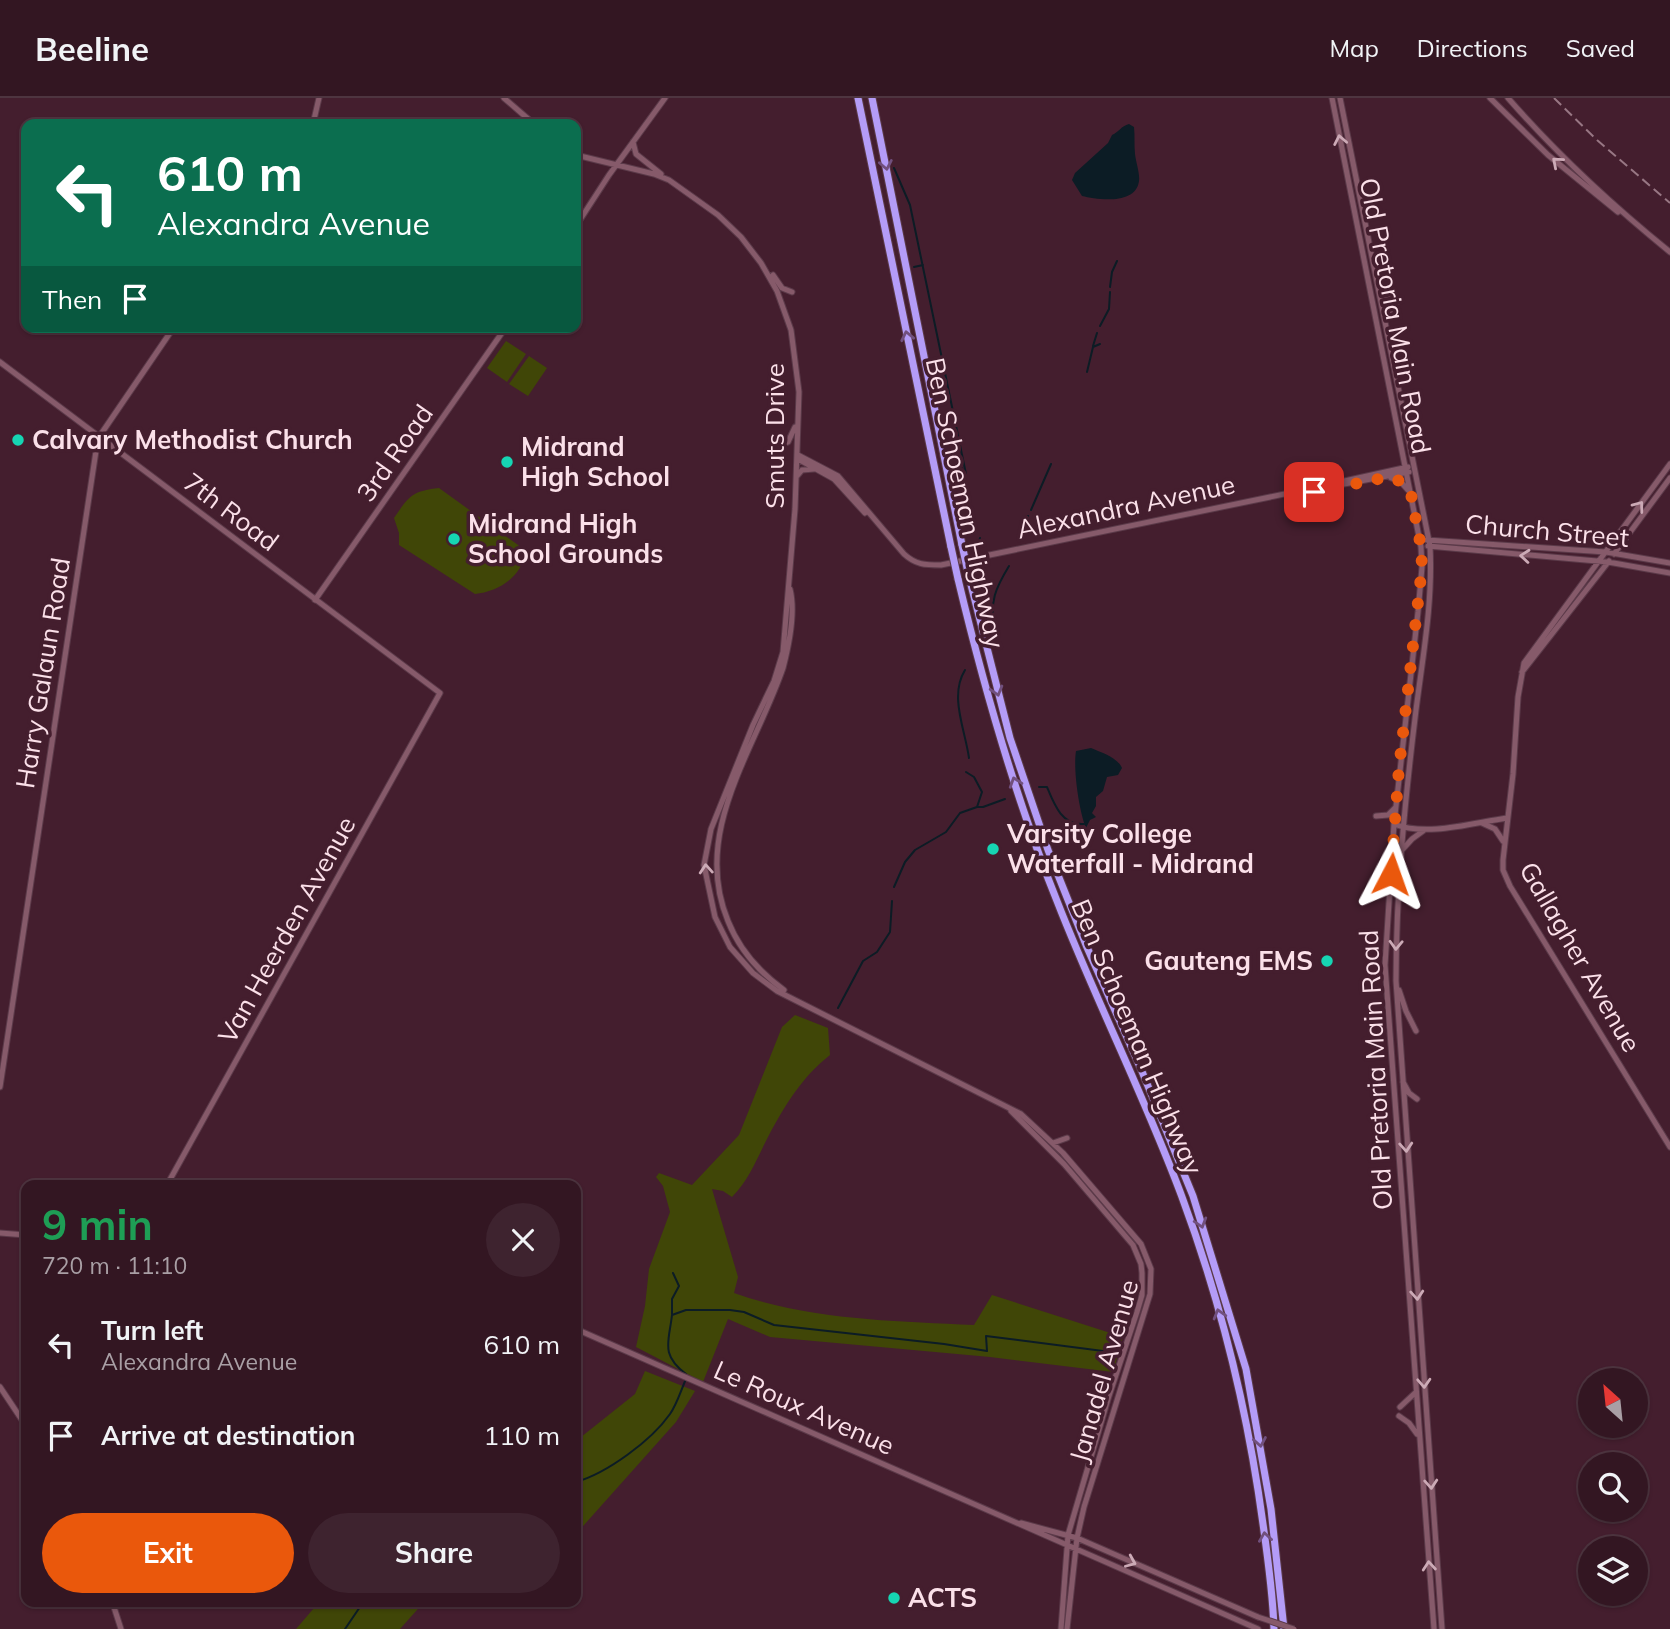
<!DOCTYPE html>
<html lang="en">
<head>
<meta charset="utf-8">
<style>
  :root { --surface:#331622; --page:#3e232f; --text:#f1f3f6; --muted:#a99fa5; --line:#4e3540; --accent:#ea580c }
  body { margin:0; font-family:Mulish,sans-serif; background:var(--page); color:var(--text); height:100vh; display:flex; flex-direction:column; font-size:26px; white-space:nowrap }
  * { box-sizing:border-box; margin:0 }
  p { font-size:23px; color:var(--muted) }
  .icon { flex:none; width:38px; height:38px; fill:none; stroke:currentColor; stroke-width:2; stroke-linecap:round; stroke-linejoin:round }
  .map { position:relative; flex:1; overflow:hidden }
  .panel { position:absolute; left:21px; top:1082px; width:560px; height:427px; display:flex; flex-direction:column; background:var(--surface); border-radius:14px; box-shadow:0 2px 5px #0004,0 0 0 2px var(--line) }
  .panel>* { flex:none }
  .top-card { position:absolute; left:21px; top:21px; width:560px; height:214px; border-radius:14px; box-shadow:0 2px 5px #0004,0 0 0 2px var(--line); background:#0b6e4f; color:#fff; overflow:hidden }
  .needle { width:46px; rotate:333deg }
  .controls { position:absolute; left:1578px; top:1270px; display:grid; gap:14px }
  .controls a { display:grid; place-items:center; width:70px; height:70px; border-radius:50%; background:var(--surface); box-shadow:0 2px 5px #0004,0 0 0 2px var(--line); font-size:35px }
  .pin { position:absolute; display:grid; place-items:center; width:60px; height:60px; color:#fff; margin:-30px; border-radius:14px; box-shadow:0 4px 10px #0006 }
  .me { position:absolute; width:77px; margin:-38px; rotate:4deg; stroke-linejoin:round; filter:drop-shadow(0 0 5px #0008) }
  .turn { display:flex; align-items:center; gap:24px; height:147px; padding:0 21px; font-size:32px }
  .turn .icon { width:91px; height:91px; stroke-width:2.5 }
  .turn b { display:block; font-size:49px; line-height:60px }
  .then { display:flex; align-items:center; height:66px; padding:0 21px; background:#0003; gap:14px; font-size:26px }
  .round { display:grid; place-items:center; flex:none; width:74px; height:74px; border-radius:37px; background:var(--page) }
  .headline { display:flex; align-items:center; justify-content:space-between; height:119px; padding:0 21px }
  h1 { font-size:42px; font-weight:700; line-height:52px; color:#1e9e55 }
  .button { display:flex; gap:14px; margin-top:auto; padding:14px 21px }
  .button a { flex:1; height:80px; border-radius:42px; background:var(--accent); color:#fff; font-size:28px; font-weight:700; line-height:80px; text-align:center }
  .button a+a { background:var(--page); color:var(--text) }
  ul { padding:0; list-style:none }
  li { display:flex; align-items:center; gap:21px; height:91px; padding:0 21px }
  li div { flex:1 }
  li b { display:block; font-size:26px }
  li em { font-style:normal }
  header { display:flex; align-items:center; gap:42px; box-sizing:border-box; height:98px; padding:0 35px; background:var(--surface); border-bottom:2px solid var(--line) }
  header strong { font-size:33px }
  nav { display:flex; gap:38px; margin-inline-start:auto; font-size:24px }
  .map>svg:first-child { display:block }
  .green { fill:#404607 }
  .water { fill:#0c1c25 }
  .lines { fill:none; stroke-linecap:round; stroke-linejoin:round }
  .stream { stroke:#0c1c25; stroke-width:2 }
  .secondary-casing { stroke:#5b3a49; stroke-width:7 }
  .highway-casing { stroke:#5b3a49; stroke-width:9 }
  .secondary { stroke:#865a6a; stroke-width:5 }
  .highway { stroke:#b49cf7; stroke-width:7 }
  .rail { stroke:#987784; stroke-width:2; stroke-dasharray:10 5; stroke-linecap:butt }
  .secondary-bridge-casing { stroke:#5b3a49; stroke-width:7; stroke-linecap:butt }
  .highway-bridge-casing { stroke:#5b3a49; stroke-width:9; stroke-linecap:butt }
  .secondary-bridge { stroke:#865a6a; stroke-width:5 }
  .highway-bridge { stroke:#b49cf7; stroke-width:7 }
  .oneway { stroke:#ccaab6 }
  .oneway2 { stroke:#71507e }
  .route { stroke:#ea580c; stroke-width:12; stroke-dasharray:0 21.6 }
  .poi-dot { fill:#16d5b3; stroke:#441e2e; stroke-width:2.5 }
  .labels { text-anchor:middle; stroke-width:7; stroke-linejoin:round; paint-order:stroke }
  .street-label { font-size:26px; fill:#fbe0e9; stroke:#441e2e }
  .poi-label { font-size:26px; font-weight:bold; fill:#fbe0e9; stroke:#441e2e; text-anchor:start }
</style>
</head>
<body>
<header>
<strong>Beeline</strong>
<nav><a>Map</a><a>Directions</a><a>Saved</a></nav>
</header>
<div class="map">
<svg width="1670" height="1531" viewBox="0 0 1670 1531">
  <rect width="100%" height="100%" fill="#441e2e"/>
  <path class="green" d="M 506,243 L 526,256 L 507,284 L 487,270 Z
    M 529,258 L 547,270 L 528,298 L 509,286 Z
    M 439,390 L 525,452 C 524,478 498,494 475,496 L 399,447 L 399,435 L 394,420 C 409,398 412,393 439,390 Z
    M 795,917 L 828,930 L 830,957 C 802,979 785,1007 768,1039 C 757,1060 749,1082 732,1099 L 723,1093 L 712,1091 L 738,1179 L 734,1195 C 811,1222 894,1223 974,1227 L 992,1197 L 1123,1239 L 1113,1274 L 990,1259 L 770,1239 L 728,1221 L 703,1284 L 636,1249 L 645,1208 L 649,1171 L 670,1114 L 663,1088 L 656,1079 L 659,1075 L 692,1087 L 739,1037 L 782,929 Z
    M 645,1273 L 695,1293 L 676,1324 L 576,1436 L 576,1343 L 635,1296 Z
    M 320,1503 L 425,1503 L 400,1531 L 296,1531 Z"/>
  <path class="water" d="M 1129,26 L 1134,29 C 1135,38 1134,47 1135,56 C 1136,65 1140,75 1139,83 C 1136,107 1098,102 1082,98 L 1072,82 L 1075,75 L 1108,45 L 1112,37 C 1119,34 1121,28 1129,26 Z
    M 1091,650 C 1102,655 1117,659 1122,670 L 1118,677 L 1107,679 L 1103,693 L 1096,699 L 1096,708 L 1092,715 L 1096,719 L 1090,722 L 1086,730 C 1079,713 1073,671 1076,653 Z"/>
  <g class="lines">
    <path class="stream" d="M 894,70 L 910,107 L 966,376
      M 914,169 L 923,167
      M 1110,189 L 1112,174 L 1117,163
      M 1100,228 L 1109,211 L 1110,194
      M 1093,248 L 1097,235
      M 1087,274 L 1093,249 L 1100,246
      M 958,365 L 963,372
      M 1031,412 L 1051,366
      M 1018,442 L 1028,418
      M 977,451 L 980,440
      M 994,530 C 990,503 995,491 1009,468
      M 965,572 C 949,598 965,631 969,660
      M 1039,689 L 1047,689 C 1054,706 1062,728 1084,726
      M 977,709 L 983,709 L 1005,701
      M 894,789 L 905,764 L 915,752 L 946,734 L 960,715 L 977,709 L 982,694 L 974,679 L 966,674
      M 838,910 L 863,863 L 877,854 L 890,834 L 892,803
      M 672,1216 L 672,1201 L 679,1188 L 673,1175
      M 686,1276 C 660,1256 669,1244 672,1217 L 686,1212 L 730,1212 L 744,1214 L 774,1227 L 944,1246 L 987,1253 L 986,1238 L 1103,1253
      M 576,1384 C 607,1375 651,1343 670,1316 C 677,1306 681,1292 686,1281
      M 345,1531 L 364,1503"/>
    <defs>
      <path id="secondary" d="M 504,0 L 534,26
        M 1332,0 L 1421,449 L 1422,469 L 1418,514 L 1394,726 L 1385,867 L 1434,1531
        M 1340,0 L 1430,448 C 1433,504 1423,557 1416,612 C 1405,702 1396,792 1396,883 L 1442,1531
        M 1490,0 L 1548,57 L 1618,114
        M 1508,0 C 1557,56 1612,107 1670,154
        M 313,26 L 319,0
        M 633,44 L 636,56 L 661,76
        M 576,57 L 654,76 L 669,82 L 718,117 L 741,139 L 761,165 L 777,193 L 791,232 L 799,294 L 795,411 L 783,554 L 774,583 L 753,627 L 711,731 L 704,767 L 715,819 L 730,849 L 753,875 L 777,893 L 1021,1016 L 1063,1055 L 1141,1146 L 1151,1171 L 1150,1196 L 1084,1409 L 1077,1440 L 1067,1531
        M 576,128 L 609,77 L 665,0
        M 773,177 L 782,190 L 792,194
        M 1379,193 L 1395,204
        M 1385,220 L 1397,204
        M 0,264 L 440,595 L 167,1087
        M 777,348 L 788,344 L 795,329
        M 798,357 L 838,378 L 904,456 C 916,467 925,467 941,467 L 1299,393 L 1408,369
        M 798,361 L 834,381 L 865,415
        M 1670,366 L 1524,565 L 1518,599 L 1513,676 L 1503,762 L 1503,772 L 1510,788 L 1670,1049
        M 797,378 L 802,372 L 814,371
        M 1391,380 L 1400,383 L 1408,392
        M 1306,393 L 1409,374
        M 1427,442 L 1606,454 L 1670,465
        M 1428,448 L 1608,464 L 1670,475
        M 1614,456 L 1670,380
        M 315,502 L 506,229
        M 1522,574 L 1609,463
        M 1376,718 L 1388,717 L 1395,710
        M 1482,725 L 1495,731 L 1503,743
        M 1394,726 C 1427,739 1472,725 1507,720
        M 1402,752 L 1412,741 L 1423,733
        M 784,892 C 759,874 739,851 728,823 C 691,734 755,652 783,570 C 789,547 796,515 790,491
        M 1399,892 L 1406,913 L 1416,933
        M 1403,984 L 1409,995 L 1417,1001
        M 0,989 L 96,353 L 99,339 L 174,229
        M 1011,1013 L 1064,1066 L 1133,1147 L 1141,1166 L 1142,1175 L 1142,1197 L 1137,1214 L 1108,1301 L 1068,1437 L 1061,1531
        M 1053,1045 L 1067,1040
        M 0,1135 L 26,1137
        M 576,1231 L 1258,1531
        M 0,1289 L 26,1328
        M 1400,1309 L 1415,1295
        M 1399,1318 L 1409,1325 L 1417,1336
        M 1021,1425 L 1077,1440 L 1258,1519
        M 112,1503 L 121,1531"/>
      <path id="highway" d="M 858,0 L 951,449
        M 872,0 L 962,447
        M 969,479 L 1010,640 L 1048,752 L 1086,847 L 1141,971 L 1193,1098 L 1246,1271 L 1271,1411 L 1284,1531
        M 958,481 C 984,590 1015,699 1057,803 C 1096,903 1145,999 1182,1099 C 1221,1204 1248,1315 1263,1426 C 1268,1461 1273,1496 1274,1531"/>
    </defs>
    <use href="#secondary" class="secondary-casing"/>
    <use href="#highway" class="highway-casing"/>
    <use href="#secondary" class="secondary"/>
    <use href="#highway" class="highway"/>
    <path class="rail" d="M 1554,0 L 1597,42 L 1670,105"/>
    <defs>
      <path id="secondary-bridge" d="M 1258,1519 L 1294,1531"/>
      <path id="highway-bridge" d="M 962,447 L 969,479
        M 951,449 L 958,481"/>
    </defs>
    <use href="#secondary-bridge" class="secondary-bridge-casing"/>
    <use href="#highway-bridge" class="highway-bridge-casing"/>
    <use href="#secondary-bridge" class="secondary-bridge"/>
    <use href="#highway-bridge" class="highway-bridge"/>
  </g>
  <defs><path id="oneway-chevron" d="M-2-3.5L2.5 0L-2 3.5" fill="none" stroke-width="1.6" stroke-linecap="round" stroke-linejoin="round" transform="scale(1.75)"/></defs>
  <g class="oneway">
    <use href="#oneway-chevron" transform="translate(1340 42) rotate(-101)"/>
    <use href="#oneway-chevron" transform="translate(1557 64) rotate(-139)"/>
    <use href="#oneway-chevron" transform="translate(1639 408) rotate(-53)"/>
    <use href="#oneway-chevron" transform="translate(1525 458) rotate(-175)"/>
    <use href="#oneway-chevron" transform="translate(706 771) rotate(-94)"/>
    <use href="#oneway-chevron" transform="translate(1396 847) rotate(92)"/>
    <use href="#oneway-chevron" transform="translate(1406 1049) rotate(86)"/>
    <use href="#oneway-chevron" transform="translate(1417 1197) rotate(86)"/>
    <use href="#oneway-chevron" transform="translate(1424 1285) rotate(87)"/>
    <use href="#oneway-chevron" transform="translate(1431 1386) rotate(86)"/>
    <use href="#oneway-chevron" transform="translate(1131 1464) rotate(23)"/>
    <use href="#oneway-chevron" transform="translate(1429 1468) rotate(-95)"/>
  </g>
  <g class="oneway2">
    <use href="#oneway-chevron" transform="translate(886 67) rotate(79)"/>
    <use href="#oneway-chevron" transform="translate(907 238) rotate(-102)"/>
    <use href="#oneway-chevron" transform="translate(997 593) rotate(74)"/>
    <use href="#oneway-chevron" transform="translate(1015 684) rotate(-108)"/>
    <use href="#oneway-chevron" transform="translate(1201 1125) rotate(73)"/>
    <use href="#oneway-chevron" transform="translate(1219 1216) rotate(-106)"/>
    <use href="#oneway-chevron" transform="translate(1260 1344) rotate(80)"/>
    <use href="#oneway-chevron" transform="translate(1265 1439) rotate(-98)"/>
  </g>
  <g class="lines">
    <path class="route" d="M 1314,394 L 1388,379 L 1400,383 L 1411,396 L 1421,449 L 1422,469 L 1399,670 L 1391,776"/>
  </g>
  <g class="poi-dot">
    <circle cx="18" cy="342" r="7"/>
    <circle cx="507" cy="364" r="7"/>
    <circle cx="454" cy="441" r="7"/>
    <circle cx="993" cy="751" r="7"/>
    <circle cx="1327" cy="863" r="7"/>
    <circle cx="894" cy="1500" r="7"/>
  </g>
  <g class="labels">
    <g class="street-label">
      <text transform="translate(1395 218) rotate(79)" y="9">Old Pretoria Main Road</text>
      <text transform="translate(775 338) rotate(-90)" y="9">Smuts Drive</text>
      <text transform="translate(395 355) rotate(-55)" y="9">3rd Road</text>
      <text transform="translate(965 405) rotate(78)" y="9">Ben Schoeman Highway</text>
      <text transform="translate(1126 409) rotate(-12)" y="9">Alexandra Avenue</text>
      <text transform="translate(231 414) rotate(37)" y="9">7th Road</text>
      <text transform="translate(1547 433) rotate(5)" y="9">Church Street</text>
      <text transform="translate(43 575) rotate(-81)" y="9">Harry Galaun Road</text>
      <text transform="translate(287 832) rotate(-61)" y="9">Van Heerden Avenue</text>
      <text transform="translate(1580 859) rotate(60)" y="9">Gallagher Avenue</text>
      <text transform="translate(1137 939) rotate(67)" y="9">Ben Schoeman Highway</text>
      <text transform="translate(1376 972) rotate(-93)" y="9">Old Pretoria Main Road</text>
      <text transform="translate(1104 1273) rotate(-74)" y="9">Janadel Avenue</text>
      <text transform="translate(804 1310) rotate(24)" y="9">Le Roux Avenue</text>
    </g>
    <g class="poi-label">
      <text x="32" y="351">Calvary Methodist Church</text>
      <text x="521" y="358">Midrand<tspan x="521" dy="30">High School</tspan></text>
      <text x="468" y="435">Midrand High<tspan x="468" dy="30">School Grounds</tspan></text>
      <text x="1007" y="745">Varsity College<tspan x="1007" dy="30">Waterfall - Midrand</tspan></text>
      <text x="1313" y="872" text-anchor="end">Gauteng EMS</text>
      <text x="908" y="1509">ACTS</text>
    </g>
  </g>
</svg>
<div class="controls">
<a><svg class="needle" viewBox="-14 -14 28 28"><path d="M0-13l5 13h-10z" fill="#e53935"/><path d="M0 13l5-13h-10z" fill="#a99fa5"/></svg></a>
<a><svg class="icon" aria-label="search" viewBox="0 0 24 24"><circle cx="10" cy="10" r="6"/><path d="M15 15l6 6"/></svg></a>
<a><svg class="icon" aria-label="layers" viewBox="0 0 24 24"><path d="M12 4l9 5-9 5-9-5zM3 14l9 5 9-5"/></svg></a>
</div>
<div class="pin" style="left:1314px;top:394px;background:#d93025"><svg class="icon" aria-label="arrive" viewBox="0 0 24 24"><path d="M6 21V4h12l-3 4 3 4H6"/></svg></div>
<svg class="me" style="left:1391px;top:776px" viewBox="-20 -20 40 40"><path d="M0-17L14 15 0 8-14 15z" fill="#ea580c" stroke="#fff" stroke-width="4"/></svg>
<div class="top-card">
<div class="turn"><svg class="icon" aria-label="left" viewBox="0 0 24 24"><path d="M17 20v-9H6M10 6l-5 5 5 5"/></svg><div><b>610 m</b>Alexandra Avenue</div></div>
<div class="then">Then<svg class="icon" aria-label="arrive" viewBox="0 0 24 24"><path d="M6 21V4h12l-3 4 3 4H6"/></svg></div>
</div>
<section class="panel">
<div class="headline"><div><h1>9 min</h1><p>720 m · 11:10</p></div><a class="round"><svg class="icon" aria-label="close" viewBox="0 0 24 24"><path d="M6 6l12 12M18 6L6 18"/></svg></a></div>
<ul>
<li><svg class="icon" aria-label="left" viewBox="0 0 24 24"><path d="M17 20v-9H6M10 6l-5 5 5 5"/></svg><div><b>Turn left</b><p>Alexandra Avenue</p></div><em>610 m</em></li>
<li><svg class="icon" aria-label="arrive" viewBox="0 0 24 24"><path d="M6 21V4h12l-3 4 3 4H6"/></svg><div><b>Arrive at destination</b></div><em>110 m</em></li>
</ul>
<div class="button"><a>Exit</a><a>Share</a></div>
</section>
</div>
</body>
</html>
